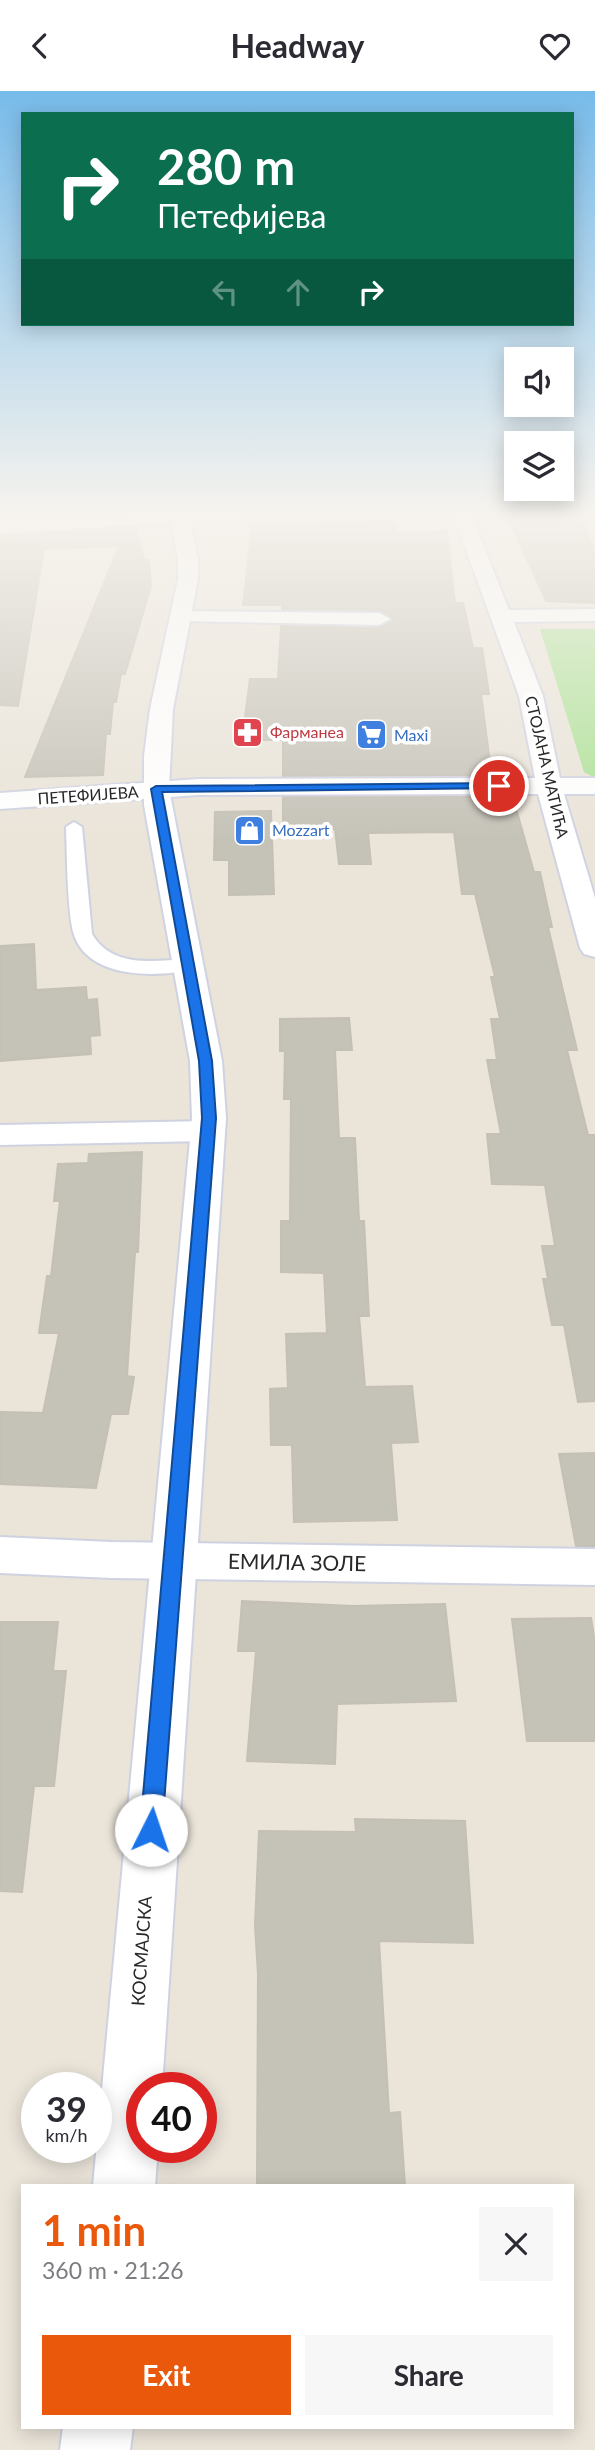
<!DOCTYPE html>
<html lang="en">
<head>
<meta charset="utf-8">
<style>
  :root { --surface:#fff; --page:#f7f7f7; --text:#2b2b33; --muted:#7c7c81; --accent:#ea580c }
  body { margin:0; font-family:Lato,sans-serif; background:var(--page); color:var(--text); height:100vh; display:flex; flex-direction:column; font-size:26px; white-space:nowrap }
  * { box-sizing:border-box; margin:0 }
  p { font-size:23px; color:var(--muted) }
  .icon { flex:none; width:38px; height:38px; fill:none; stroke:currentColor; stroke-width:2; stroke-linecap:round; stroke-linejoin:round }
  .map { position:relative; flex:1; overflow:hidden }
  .panel { position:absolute; left:21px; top:2093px; width:553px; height:245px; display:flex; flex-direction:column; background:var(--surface); border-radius:0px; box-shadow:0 4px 18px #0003 }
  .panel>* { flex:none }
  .top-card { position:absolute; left:21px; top:21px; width:553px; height:214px; border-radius:0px; box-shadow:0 4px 18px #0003; background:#0b6e4f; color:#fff; overflow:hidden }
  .buttons { position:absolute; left:504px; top:256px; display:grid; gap:14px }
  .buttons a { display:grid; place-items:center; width:70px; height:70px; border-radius:0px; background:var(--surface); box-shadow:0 4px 18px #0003; font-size:35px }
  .speed { position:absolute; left:21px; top:1981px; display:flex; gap:14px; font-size:35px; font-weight:700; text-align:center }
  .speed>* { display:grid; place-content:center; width:91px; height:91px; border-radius:50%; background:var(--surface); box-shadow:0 4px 18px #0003; line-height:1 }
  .speed small { font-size:18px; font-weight:400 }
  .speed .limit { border:10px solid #d22; background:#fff; color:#111 }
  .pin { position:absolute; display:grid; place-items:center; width:60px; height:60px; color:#fff; margin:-30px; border:4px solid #fff; border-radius:50%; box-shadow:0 2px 7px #0007 }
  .me { position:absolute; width:77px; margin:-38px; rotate:4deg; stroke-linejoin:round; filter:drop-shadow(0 0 5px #0008) }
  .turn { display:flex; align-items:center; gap:24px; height:147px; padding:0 21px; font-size:32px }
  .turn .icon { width:91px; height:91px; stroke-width:2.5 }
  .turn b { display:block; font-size:49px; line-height:60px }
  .lanes { display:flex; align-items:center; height:66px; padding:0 21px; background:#0003; justify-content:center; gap:35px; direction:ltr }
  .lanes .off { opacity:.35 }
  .round { display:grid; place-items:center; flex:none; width:74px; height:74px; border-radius:0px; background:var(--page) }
  .summary { display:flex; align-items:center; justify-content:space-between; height:119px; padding:0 21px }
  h1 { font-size:42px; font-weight:700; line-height:52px; color:var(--accent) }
  .cta { display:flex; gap:14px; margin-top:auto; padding:14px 21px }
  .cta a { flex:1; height:80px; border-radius:0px; background:var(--accent); color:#fff; font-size:28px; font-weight:700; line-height:80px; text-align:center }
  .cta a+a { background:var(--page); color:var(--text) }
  header { display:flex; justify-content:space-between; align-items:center; height:91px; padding:0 21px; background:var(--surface); font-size:32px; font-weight:700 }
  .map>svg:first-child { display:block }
  .green { fill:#ade196 }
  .building { fill:#c5c2b8; stroke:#c5c0b4; stroke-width:2 }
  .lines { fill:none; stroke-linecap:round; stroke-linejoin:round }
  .service-casing { stroke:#cfd2e1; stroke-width:4 }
  .pedestrian-casing { stroke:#cfd2e1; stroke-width:3 }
  .minor-casing { stroke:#cfd2e1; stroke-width:4 }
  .tertiary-casing { stroke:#cfd2e1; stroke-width:4 }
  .service { fill:#fff; fill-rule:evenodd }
  .pedestrian { fill:#fff; fill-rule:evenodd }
  .minor { fill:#fff; fill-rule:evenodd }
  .tertiary { fill:#fff; fill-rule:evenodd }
  .route { fill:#1a73e8; stroke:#114b97; stroke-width:2 }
  .labels { text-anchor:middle; stroke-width:7; stroke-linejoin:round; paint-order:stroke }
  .far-health-label { font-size:16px; fill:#be3a42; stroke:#fff; text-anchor:start }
  .far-shop-label { font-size:16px; fill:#366cbe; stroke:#fff; text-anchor:start }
  .far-street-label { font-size:16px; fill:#282828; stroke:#fff }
  .street-label { font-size:18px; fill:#282828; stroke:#fff }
  .near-street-label { font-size:21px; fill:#282828; stroke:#fff }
</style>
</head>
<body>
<header><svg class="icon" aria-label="back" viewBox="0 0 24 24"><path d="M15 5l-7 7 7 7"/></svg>Headway<svg class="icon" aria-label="heart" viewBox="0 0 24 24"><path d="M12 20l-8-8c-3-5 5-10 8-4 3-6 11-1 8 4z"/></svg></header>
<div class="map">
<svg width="595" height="2359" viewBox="0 0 595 2359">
  <rect width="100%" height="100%" fill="#eae4d9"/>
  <path class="green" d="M 540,538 L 595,538 L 595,687 L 584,681 Z"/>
  <path class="building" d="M 0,420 L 131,420 L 0,427 Z
    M 566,420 L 577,422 L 595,459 L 595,512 L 546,510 L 508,426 L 513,426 L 511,421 Z
    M 391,429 L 398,442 L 447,440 L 455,512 L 463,512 L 473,557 L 482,557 L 489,603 L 481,603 L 490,672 L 495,672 L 498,684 L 283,685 L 283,649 L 242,649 L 250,588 L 278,588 L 281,535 L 379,537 L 392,527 L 379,519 L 282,518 L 282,514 L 243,514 L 252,435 Z
    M 136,437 L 144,469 L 149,469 L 151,495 L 125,583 L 121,583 L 116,611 L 113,611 L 110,643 L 106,643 L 103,684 L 25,686 L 119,455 L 44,458 L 18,615 L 0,614 L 0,445 Z
    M 283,706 L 503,706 L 507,721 L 517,721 L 534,781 L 540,781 L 552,836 L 548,836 L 577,959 L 567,959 L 588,1044 L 595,1044 L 595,1310 L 578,1311 L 564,1234 L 552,1234 L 543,1188 L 548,1188 L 542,1155 L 555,1155 L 545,1094 L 492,1093 L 487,1043 L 501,1043 L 487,969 L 497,969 L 491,928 L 500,928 L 491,886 L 495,886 L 475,803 L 462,803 L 454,741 L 368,742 L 371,773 L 339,773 L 335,738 L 283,739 Z
    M 271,720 L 274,803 L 229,804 L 229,769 L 214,769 L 215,721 Z
    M 34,853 L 36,899 L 86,896 L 87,909 L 97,908 L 100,944 L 90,945 L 91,963 L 0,970 L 0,855 Z
    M 349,927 L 352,959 L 335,959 L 339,1047 L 355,1047 L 359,1130 L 364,1130 L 369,1225 L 359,1225 L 365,1296 L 412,1295 L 418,1351 L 391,1352 L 397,1429 L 294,1431 L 292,1354 L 271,1354 L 270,1298 L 288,1297 L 286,1243 L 327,1242 L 324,1182 L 281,1181 L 281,1130 L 290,1130 L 291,1008 L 284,1008 L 285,960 L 280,960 L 280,928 Z
    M 142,1061 L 138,1161 L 135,1161 L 127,1285 L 134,1286 L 128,1323 L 111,1323 L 96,1397 L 0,1393 L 0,1321 L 43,1322 L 59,1242 L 39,1242 L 47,1185 L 51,1185 L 60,1110 L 54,1110 L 58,1073 L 88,1072 L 89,1063 Z
    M 595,1362 L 595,1455 L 576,1455 L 559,1363 Z
    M 242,1510 L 353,1515 L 445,1513 L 456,1610 L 337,1613 L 335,1673 L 247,1670 L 256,1560 L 238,1560 Z
    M 591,1527 L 595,1552 L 595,1650 L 527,1650 L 512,1528 Z
    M 0,1531 L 58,1531 L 53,1580 L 66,1580 L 54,1695 L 34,1695 L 22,1801 L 0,1800 Z
    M 355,1728 L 465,1730 L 473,1852 L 379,1850 L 389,2022 L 400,2021 L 405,2095 L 257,2095 L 258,1883 L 255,1835 L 259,1740 L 356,1741 Z"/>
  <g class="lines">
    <defs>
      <path id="service" d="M 74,731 L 82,736 L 92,843 C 112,877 153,870 187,868 L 194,870 L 197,874 L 194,878 C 157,887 89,888 74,844 C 67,822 67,762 66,736 Z"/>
      <path id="pedestrian" d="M 582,420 L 595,420 L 595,435 L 589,434 Z"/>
      <path id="minor" d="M 452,420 L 470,420 L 509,519 L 595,518 L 595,530 L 514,531 L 543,605 L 560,687 L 595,687 L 595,703 L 564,703 L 595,807 L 595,866 L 584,863 L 580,857 L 538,703 L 198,704 L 0,718 L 0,702 L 198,688 L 535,687 L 519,605 Z
        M 182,520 L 379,522 L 390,528 L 379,534 L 175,530 L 171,526 Z
        M 208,1030 L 220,1033 L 225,1040 L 220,1047 L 208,1050 L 0,1054 L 0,1034 Z
        M 0,1446 L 112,1451 L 595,1458 L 595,1494 L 112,1487 L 0,1482 Z"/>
      <path id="tertiary" d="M 191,420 L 297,420 L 288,425 L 190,431 L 198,469 L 198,488 L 173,618 L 169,698 L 222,970 L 226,1027 L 162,1997 L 142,1997 L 142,2056 L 158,2056 L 155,2095 L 93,2095 L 192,1027 L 190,970 L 144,714 L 144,665 L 150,618 L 178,488 L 178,469 L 172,432 L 0,442 L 0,430 Z
        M 63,2336 L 133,2336 L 130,2359 L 60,2359 Z"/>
    </defs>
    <use href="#service" class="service-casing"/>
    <use href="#pedestrian" class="pedestrian-casing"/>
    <use href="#minor" class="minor-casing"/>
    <use href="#tertiary" class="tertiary-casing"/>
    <use href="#service" class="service"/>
    <use href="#pedestrian" class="pedestrian"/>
    <use href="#minor" class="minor"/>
    <use href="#tertiary" class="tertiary"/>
  </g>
  <linearGradient id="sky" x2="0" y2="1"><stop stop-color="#77bbea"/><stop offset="0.56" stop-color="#f6f3ee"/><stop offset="1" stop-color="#f6f3ee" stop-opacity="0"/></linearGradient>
  <rect width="595" height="750" fill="url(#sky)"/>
  <path class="route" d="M 499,692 L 502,693 L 502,697 L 162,701 L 212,970 L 216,1027 L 162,1739 L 159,1746 L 151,1749 L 143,1746 L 140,1739 L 202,1027 L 199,970 L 151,698 L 156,695 Z"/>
  <defs>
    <symbol id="pharmacy-square" viewBox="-11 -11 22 22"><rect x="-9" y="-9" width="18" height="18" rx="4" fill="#e0444e" stroke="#fff"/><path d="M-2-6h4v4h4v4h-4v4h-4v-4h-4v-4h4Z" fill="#fff"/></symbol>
    <symbol id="supermarket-square" viewBox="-11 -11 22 22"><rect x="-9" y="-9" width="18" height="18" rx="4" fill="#3f7fe0" stroke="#fff"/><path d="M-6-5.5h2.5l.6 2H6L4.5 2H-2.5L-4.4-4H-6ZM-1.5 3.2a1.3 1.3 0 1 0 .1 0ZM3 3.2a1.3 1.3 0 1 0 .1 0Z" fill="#fff"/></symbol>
    <symbol id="shop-square" viewBox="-11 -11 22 22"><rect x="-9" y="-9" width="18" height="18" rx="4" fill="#3f7fe0" stroke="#fff"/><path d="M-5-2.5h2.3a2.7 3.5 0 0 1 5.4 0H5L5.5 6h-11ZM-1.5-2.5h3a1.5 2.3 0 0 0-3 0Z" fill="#fff"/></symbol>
  </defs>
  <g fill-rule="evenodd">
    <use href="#pharmacy-square" x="230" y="624" width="35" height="35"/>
    <use href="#supermarket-square" x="354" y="626" width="35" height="35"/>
    <use href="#shop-square" x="232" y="722" width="35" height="35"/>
  </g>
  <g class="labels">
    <g class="far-health-label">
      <text x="270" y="647">Фарманеа</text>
    </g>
    <g class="far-shop-label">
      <text x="394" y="650">Maxi</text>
      <text x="272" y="745">Mozzart</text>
    </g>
    <g class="far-street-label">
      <text transform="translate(547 676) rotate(77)" y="6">СТОЈАНА МАТИЋА</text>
      <text transform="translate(88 704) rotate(-4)" y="6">ПЕТЕФИЈЕВА</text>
    </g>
    <g class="street-label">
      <text transform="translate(142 1860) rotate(-86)" y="6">КОСМАЈСКА</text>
    </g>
    <g class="near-street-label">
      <text transform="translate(297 1472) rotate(1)" y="7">ЕМИЛА ЗОЛЕ</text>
    </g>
  </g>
</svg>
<div class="buttons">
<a><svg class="icon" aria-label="sound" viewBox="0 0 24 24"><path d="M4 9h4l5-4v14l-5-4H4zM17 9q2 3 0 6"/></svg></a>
<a><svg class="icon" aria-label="layers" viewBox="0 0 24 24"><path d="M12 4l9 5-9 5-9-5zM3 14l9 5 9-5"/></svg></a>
</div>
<div class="speed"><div>39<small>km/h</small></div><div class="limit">40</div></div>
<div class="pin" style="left:499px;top:695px;background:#d93025"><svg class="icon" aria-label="arrive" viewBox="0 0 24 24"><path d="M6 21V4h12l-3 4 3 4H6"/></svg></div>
<svg class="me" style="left:151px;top:1739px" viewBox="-20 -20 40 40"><circle r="19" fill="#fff"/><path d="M0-13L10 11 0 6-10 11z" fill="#1a73e8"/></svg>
<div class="top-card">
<div class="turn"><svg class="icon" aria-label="right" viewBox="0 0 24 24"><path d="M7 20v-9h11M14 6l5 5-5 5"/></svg><div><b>280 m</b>Петефијева</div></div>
<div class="lanes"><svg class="icon off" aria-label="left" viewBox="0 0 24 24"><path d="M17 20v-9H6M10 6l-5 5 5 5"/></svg><svg class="icon off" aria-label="ahead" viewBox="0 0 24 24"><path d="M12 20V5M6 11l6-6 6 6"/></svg><svg class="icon" aria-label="right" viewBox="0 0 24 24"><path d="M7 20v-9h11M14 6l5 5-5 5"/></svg></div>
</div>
<section class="panel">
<div class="summary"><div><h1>1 min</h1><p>360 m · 21:26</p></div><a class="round"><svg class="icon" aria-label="close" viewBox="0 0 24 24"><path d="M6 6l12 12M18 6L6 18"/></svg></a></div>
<div class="cta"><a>Exit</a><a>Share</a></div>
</section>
</div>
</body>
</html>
